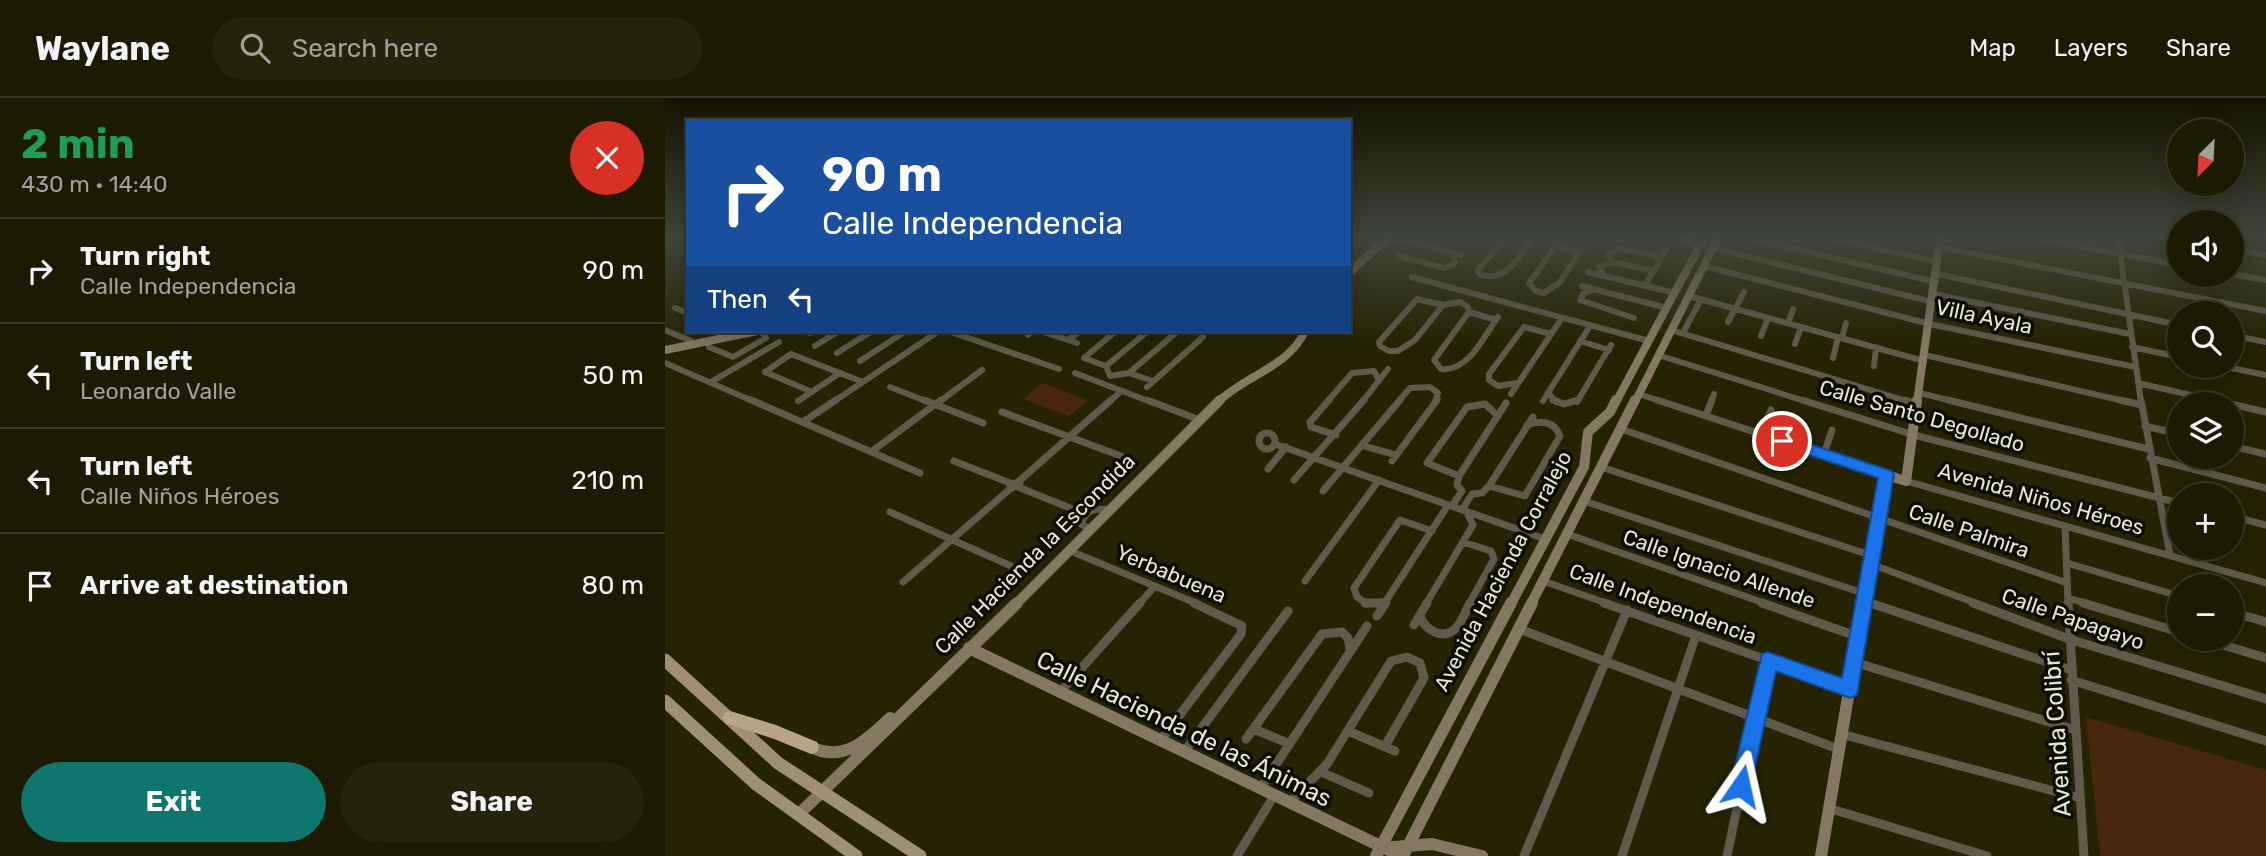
<!DOCTYPE html>
<html lang="en">
<head>
<meta charset="utf-8">
<style>
  :root { --surface:#1c1a02; --page:#25230c; --text:#f1f3f6; --muted:#a0a199; --line:#3a3824; --accent:#0f766e }
  body { margin:0; font-family:Rubik,sans-serif; background:var(--page); color:var(--text); height:100vh; display:flex; flex-direction:column; font-size:26px; white-space:nowrap }
  * { box-sizing:border-box; margin:0 }
  p { font-size:23px; color:var(--muted) }
  .icon { flex:none; width:38px; height:38px; fill:none; stroke:currentColor; stroke-width:2; stroke-linecap:round; stroke-linejoin:round }
  .map { position:relative; flex:1; overflow:hidden }
  .details { display:flex; flex-direction:column; background:var(--surface); width:665px }
  .details>* { flex:none }
  .banner { position:absolute; left:21px; top:21px; width:665px; height:214px; border-radius:0px; box-shadow:0 4px 18px #0003,0 0 0 2px var(--line); background:#1a4fa0; color:#fff; overflow:hidden }
  .needle { width:46px; rotate:204deg }
  .controls { position:absolute; left:1502px; top:21px; display:grid; gap:14px }
  .controls a { display:grid; place-items:center; width:77px; height:77px; border-radius:50%; background:var(--surface); box-shadow:0 4px 18px #0003,0 0 0 2px var(--line); font-size:35px }
  .pin { position:absolute; display:grid; place-items:center; width:60px; height:60px; color:#fff; margin:-30px; border:4px solid #fff; border-radius:50%; box-shadow:0 2px 7px #0007 }
  .me { position:absolute; width:77px; margin:-38px; rotate:11deg; stroke-linejoin:round; filter:drop-shadow(0 0 5px #0008) }
  .turn { display:flex; align-items:center; gap:24px; height:147px; padding:0 21px; font-size:32px }
  .turn .icon { width:91px; height:91px; stroke-width:2.5 }
  .turn b { display:block; font-size:49px; line-height:60px }
  .then { display:flex; align-items:center; height:66px; padding:0 21px; background:#0003; gap:14px; font-size:26px }
  .round { display:grid; place-items:center; flex:none; width:74px; height:74px; border-radius:37px; background:var(--page) }
  .overview { display:flex; align-items:center; justify-content:space-between; height:119px; padding:0 21px }
  h1 { font-size:42px; font-weight:700; line-height:52px; color:#1e9e55 }
  .button { display:flex; gap:14px; margin-top:auto; padding:14px 21px }
  .button a { flex:1; height:80px; border-radius:42px; background:var(--accent); color:#fff; font-size:28px; font-weight:700; line-height:80px; text-align:center }
  .button a+a { background:var(--page); color:var(--text) }
  ul { padding:0; list-style:none }
  li { display:flex; align-items:center; gap:21px; height:105px; padding:0 21px; border-top:2px solid var(--line) }
  li div { flex:1 }
  li b { display:block; font-size:26px }
  li em { font-style:normal }
  header { display:flex; align-items:center; gap:42px; box-sizing:border-box; height:98px; padding:0 35px; background:var(--surface); border-bottom:2px solid var(--line) }
  header strong { font-size:33px }
  nav { display:flex; gap:38px; margin-inline-start:auto; font-size:24px }
  .search { width:490px; height:63px; background:var(--page); display:flex; align-items:center; gap:18px; box-sizing:border-box; padding:0 24px; border-radius:38px; color:var(--muted); font-size:26px }
  main { display:flex; flex:1; min-height:0 }
  .map>svg:first-child { display:block }
  .green { fill:#47260c }
  .lines { fill:none; stroke-linecap:round; stroke-linejoin:round }
  .street-far2 { stroke:#60594c; stroke-width:6 }
  .street-far1 { stroke:#60594c; stroke-width:7 }
  .street { stroke:#60594c; stroke-width:9 }
  .secondary-far2 { stroke:#847863; stroke-width:8 }
  .secondary-far1 { stroke:#847863; stroke-width:10 }
  .secondary { stroke:#847863; stroke-width:12 }
  .primary { stroke:#9f9075; stroke-width:13 }
  .highway { fill:#b8a585; fill-rule:evenodd }
  .route { fill:#1a73e8; stroke:#114b97; stroke-width:2 }
  .labels { text-anchor:middle; stroke-width:7; stroke-linejoin:round; paint-order:stroke }
  .street-label { font-size:21px; fill:#e8e8d5; stroke:#0c0c02 }
  .near-street-label { font-size:24px; fill:#e8e8d5; stroke:#0c0c02 }
</style>
</head>
<body>
<header>
<strong>Waylane</strong>
<div class="search"><svg class="icon" aria-label="search" viewBox="0 0 24 24"><circle cx="10" cy="10" r="6"/><path d="M15 15l6 6"/></svg>Search here</div>
<nav><a>Map</a><a>Layers</a><a>Share</a></nav>
</header>
<main>
<section class="details">
<div class="overview"><div><h1>2 min</h1><p>430 m · 14:40</p></div><a class="round" style="background:#d93025;color:#fff"><svg class="icon" aria-label="close" viewBox="0 0 24 24"><path d="M6 6l12 12M18 6L6 18"/></svg></a></div>
<ul>
<li><svg class="icon" aria-label="right" viewBox="0 0 24 24"><path d="M7 20v-9h11M14 6l5 5-5 5"/></svg><div><b>Turn right</b><p>Calle Independencia</p></div><em>90 m</em></li>
<li><svg class="icon" aria-label="left" viewBox="0 0 24 24"><path d="M17 20v-9H6M10 6l-5 5 5 5"/></svg><div><b>Turn left</b><p>Leonardo Valle</p></div><em>50 m</em></li>
<li><svg class="icon" aria-label="left" viewBox="0 0 24 24"><path d="M17 20v-9H6M10 6l-5 5 5 5"/></svg><div><b>Turn left</b><p>Calle Niños Héroes</p></div><em>210 m</em></li>
<li><svg class="icon" aria-label="arrive" viewBox="0 0 24 24"><path d="M6 21V4h12l-3 4 3 4H6"/></svg><div><b>Arrive at destination</b></div><em>80 m</em></li>
</ul>
<div class="button"><a>Exit</a><a>Share</a></div>
</section>
<div class="map">
<svg width="1601" height="758" viewBox="0 0 1601 758">
  <rect width="100%" height="100%" fill="#252302"/>
  <path class="green" d="M 377,285 L 423,302 L 404,318 L 358,301 Z
    M 1421,619 L 1601,672 L 1601,758 L 1435,758 Z"/>
  <g class="lines">
    <path class="street-far2" d="M 730,140 L 797,157
      M 793,140 L 810,140
      M 840,140 L 813,172 L 816,177 C 843,184 854,158 868,140
      M 885,140 L 891,148 L 916,154
      M 1084,140 L 1271,184
      M 1167,140 L 1273,164
      M 1372,140 L 1514,167
      M 1453,140 L 1476,304
      M 1498,140 L 1514,143
      M 684,142 L 686,140
      M 891,148 L 864,185 L 871,193 L 879,195 L 894,185 L 917,151
      M 1274,149 L 1601,213
      M 1048,150 L 1268,204
      M 1566,151 L 1601,157
      M 734,158 L 779,170 L 790,165 L 787,154
      M 948,164 L 944,157 L 954,150 L 997,159
      M 1039,168 L 1265,226 L 1470,269
      M 923,174 L 1010,195
      M 1272,176 L 1514,227
      M 1566,176 L 1601,182
      M 939,177 L 934,169 L 948,164 L 989,173
      M 747,179 L 984,243
      M 980,187 L 1002,150
      M 917,188 L 1002,210
      M 928,192 L 919,195 L 915,202 L 969,220
      M 1269,196 L 1465,236
      M 1024,198 L 1259,263
      M 752,201 L 778,207 L 750,242 L 733,253 L 724,253 L 715,248 L 714,244 Z
      M 778,207 L 795,204 L 803,209 L 804,214 L 769,262 L 776,271 C 804,274 818,239 833,219
      M 10,210 L 23,215
      M 804,214 L 831,222
      M 1063,224 L 1079,194
      M 1123,225 L 1128,211
      M 0,232 L 26,243
      M 1006,232 L 1245,304
      M 139,233 L 145,235
      M 283,233 L 394,271
      M 375,233 L 412,245
      M 1018,235 L 1036,201
      M 363,237 L 368,233
      M 1566,237 L 1601,244
      M 1096,238 L 1103,220
      M 1177,240 L 1181,225
      M 403,242 L 415,233
      M 915,243 L 944,252
      M 43,245 L 44,249 L 68,259 L 101,240 L 96,233
      M 1130,246 L 1136,229
      M 150,248 L 174,233
      M 1467,249 L 1514,259
      M 172,255 L 207,233
      M 126,256 L 100,274 L 147,294
      M 126,256 L 198,284
      M 993,257 L 1143,304
      M 1260,257 L 1463,304
      M 1168,260 L 1173,239
      M 195,263 L 241,233
      M 0,265 L 90,304
      M 441,268 L 445,278 L 464,275 L 513,233
      M 441,268 L 419,260 L 451,233
      M 441,268 L 483,233
      M 1209,268 L 1211,250
      M 1556,268 L 1601,277
      M 410,275 L 486,304
      M 464,275 L 488,283
      M 46,284 L 114,244
      M 852,285 L 833,288 L 824,282 L 824,276 L 859,229 L 886,236
      M 1473,285 L 1556,304
      M 225,289 L 263,304
      M 482,289 L 538,239 L 536,233
      M 883,294 L 891,304
      M 1255,295 L 1291,304
      M 846,296 L 897,220
      M 974,296 L 998,304
      M 133,303 L 175,275
      M 878,303 L 925,228
      M 168,304 L 274,233
      M 274,304 L 317,272
      M 444,304 L 455,294
      M 662,304 L 687,275 L 709,273 L 714,282
      M 697,304 L 723,271
      M 733,304 L 745,290 L 765,289 L 773,295 L 770,304
      M 912,304 L 946,247
      M 1046,304 L 1049,296"/>
    <path class="street-far1" d="M 86,302 L 255,375
      M 259,302 L 318,325
      M 482,302 L 535,322
      M 664,302 L 645,324 L 646,329 L 671,337
      M 888,302 L 899,306 L 913,302
      M 992,302 L 1221,377
      M 1137,302 L 1249,337 L 1514,405
      M 1240,302 L 1253,306
      M 1283,302 L 1483,351
      M 1455,302 L 1477,307
      M 1476,302 L 1505,457
      M 1548,302 L 1566,306
      M 1566,306 L 1601,314
      M 337,314 L 456,358
      M 1041,317 L 1047,302
      M 138,324 L 171,302
      M 1480,328 L 1514,336
      M 956,331 L 1402,485
      M594 343a8 8 0 1 1 16 0a8 8 0 1 1-16 0Z
      M 1096,336 L 1106,312
      M 610,346 L 880,441
      M 699,348 L 731,357
      M 1566,348 L 1601,356
      M 206,354 L 276,302
      M 1159,356 L 1167,332
      M 1485,360 L 1601,390
      M 289,363 L 345,385
      M 727,363 L 772,302
      M 936,369 L 1208,458
      M 603,371 L 621,349
      M 794,378 L 762,365 L 802,309 L 820,306 L 832,317
      M 629,382 L 699,302
      M 1241,383 L 1601,485
      M 353,384 L 446,302
      M 345,385 L 355,386 L 345,391 Z
      M 824,388 L 860,398 L 895,338 C 889,323 876,322 862,327
      M 353,389 L 420,416
      M 658,393 L 735,302
      M 919,403 L 1201,496
      M 787,408 L 797,393 L 792,387 L 794,378 L 841,305
      M 797,412 L 807,396 L 817,395 L 824,388 L 868,319
      M 225,414 L 346,468
      M 1566,418 L 1601,427
      M 1400,428 L 1403,506
      M 425,431 L 416,426 C 422,411 429,410 444,412
      M 902,436 L 1102,506
      M 798,444 L 826,453 L 829,461 L 804,506
      M 403,452 L 533,506
      M 1402,465 L 1514,498
      M 1206,466 L 1313,506
      M 640,483 L 714,382
      M 878,483 L 944,506
      M 238,484 L 345,391
      M 1403,500 L 1424,506
      M 721,503 L 702,506 L 692,499 L 689,490 L 735,422 L 767,433
      M 1200,503 L 1210,506
      M 474,506 L 490,488
      M 719,506 L 783,407
      M 761,506 L 808,427 L 801,413"/>
    <path class="street" d="M 700,505 L 711,505
      M 939,505 L 1185,591
      M 1097,505 L 1194,539
      M 1205,505 L 1406,572
      M 1308,505 L 1404,541 L 1601,601
      M 1403,505 L 1419,758
      M 1418,505 L 1514,534
      M 1566,514 L 1601,524
      M 712,518 L 721,505
      M 755,518 C 760,532 778,543 791,530 C 797,524 801,512 805,505
      M 749,527 L 762,505
      M 854,531 L 1173,651
      M 1538,541 L 1601,560
      M 1189,564 L 1410,632
      M 1406,582 L 1601,643
      M 395,594 L 475,505
      M 589,631 L 625,646
      M 683,633 L 730,653
      M 1176,636 L 1415,700
      M 581,641 L 657,536 L 677,534 L 683,540 L 685,551
      M 495,643 L 576,536 L 577,528 L 529,505
      M 519,654 L 623,513
      M 656,674 L 704,695
      M 595,691 L 702,528
      M 624,705 L 662,666 L 726,563 L 742,559 L 755,565 L 759,580 L 720,648
      M 1163,710 L 1322,758
      M 572,758 L 609,698
      M 859,758 L 962,512
      M 957,758 L 1031,537
      M 1062,758 L 1103,562"/>
    <path class="secondary-far2" d="M 1016,140 L 1035,149
      M 684,175 L 722,140
      M 0,252 L 92,233
      M 553,304 C 579,278 624,269 640,233
      M 951,304 L 1039,140
      M 970,304 L 1053,140
      M 1252,304 L 1275,140"/>
    <path class="secondary-far1" d="M 351,506 L 555,302
      M 846,506 L 919,369 L 923,334 L 945,314 L 951,302
      M 866,506 L 970,302
      M 1199,506 L 1221,377 L 1241,383 L 1252,302"/>
    <path class="secondary" d="M 304,550 L 736,758
      M 146,649 C 179,665 202,642 225,620
      M 134,716 L 352,505
      M 716,750 L 767,746 L 817,758
      M 711,758 L 846,505
      M 738,758 L 867,505
      M 1156,758 L 1199,505"/>
    <path class="primary" d="M 0,562 L 113,665 L 255,758
      M 0,603 L 91,686 L 191,758"/>
    <path class="highway" d="M 65,613 L 111,627 L 152,644 L 154,649 L 152,654 L 146,656 L 109,641 L 60,625 L 57,620 L 60,615 Z"/>
  </g>
  <linearGradient id="sky" x2="0" y2="1"><stop stop-color="#141301"/><stop offset="0.57" stop-color="#404539"/><stop offset="1" stop-color="#404539" stop-opacity="0"/></linearGradient>
  <rect width="1601" height="246" fill="url(#sky)"/>
  <path class="route" d="M 1117,337 L 1227,373 L 1229,377 L 1192,597 L 1185,600 L 1111,573 L 1086,688 L 1083,696 L 1076,699 L 1068,696 L 1065,688 L 1097,556 L 1103,554 L 1177,580 L 1213,380 L 1111,346 L 1111,339 Z"/>
  <g class="labels">
    <g class="street-label">
      <text transform="translate(1319 219) rotate(12)" y="7">Villa Ayala</text>
      <text transform="translate(1257 318) rotate(16)" y="7">Calle Santo Degollado</text>
      <text transform="translate(1376 401) rotate(16)" y="7">Avenida Niños Héroes</text>
      <text transform="translate(1304 433) rotate(19)" y="7">Calle Palmira</text>
      <text transform="translate(370 456) rotate(-45)" y="7">Calle Hacienda la Escondida</text>
      <text transform="translate(1054 471) rotate(19)" y="7">Calle Ignacio Allende</text>
      <text transform="translate(838 473) rotate(-62)" y="7">Avenida Hacienda Corralejo</text>
      <text transform="translate(506 476) rotate(23)" y="7">Yerbabuena</text>
      <text transform="translate(998 506) rotate(20)" y="7">Calle Independencia</text>
      <text transform="translate(1408 521) rotate(19)" y="7">Calle Papagayo</text>
    </g>
    <g class="near-street-label">
      <text transform="translate(519 631) rotate(26)" y="8">Calle Hacienda de las Ánimas</text>
      <text transform="translate(1392 636) rotate(-94)" y="8">Avenida Colibrí</text>
    </g>
  </g>
</svg>
<div class="controls">
<a><svg class="needle" viewBox="-14 -14 28 28"><path d="M0-13l5 13h-10z" fill="#e53935"/><path d="M0 13l5-13h-10z" fill="#a0a199"/></svg></a>
<a><svg class="icon" aria-label="sound" viewBox="0 0 24 24"><path d="M4 9h4l5-4v14l-5-4H4zM17 9q2 3 0 6"/></svg></a>
<a><svg class="icon" aria-label="search" viewBox="0 0 24 24"><circle cx="10" cy="10" r="6"/><path d="M15 15l6 6"/></svg></a>
<a><svg class="icon" aria-label="layers" viewBox="0 0 24 24"><path d="M12 4l9 5-9 5-9-5zM3 14l9 5 9-5"/></svg></a>
<a>+</a>
<a>−</a>
</div>
<div class="pin" style="left:1117px;top:343px;background:#d93025"><svg class="icon" aria-label="arrive" viewBox="0 0 24 24"><path d="M6 21V4h12l-3 4 3 4H6"/></svg></div>
<svg class="me" style="left:1076px;top:688px" viewBox="-20 -20 40 40"><path d="M0-17L14 15 0 8-14 15z" fill="#1a73e8" stroke="#fff" stroke-width="4"/></svg>
<div class="banner">
<div class="turn"><svg class="icon" aria-label="right" viewBox="0 0 24 24"><path d="M7 20v-9h11M14 6l5 5-5 5"/></svg><div><b>90 m</b>Calle Independencia</div></div>
<div class="then">Then<svg class="icon" aria-label="left" viewBox="0 0 24 24"><path d="M17 20v-9H6M10 6l-5 5 5 5"/></svg></div>
</div>
</div>
</main>
</body>
</html>
